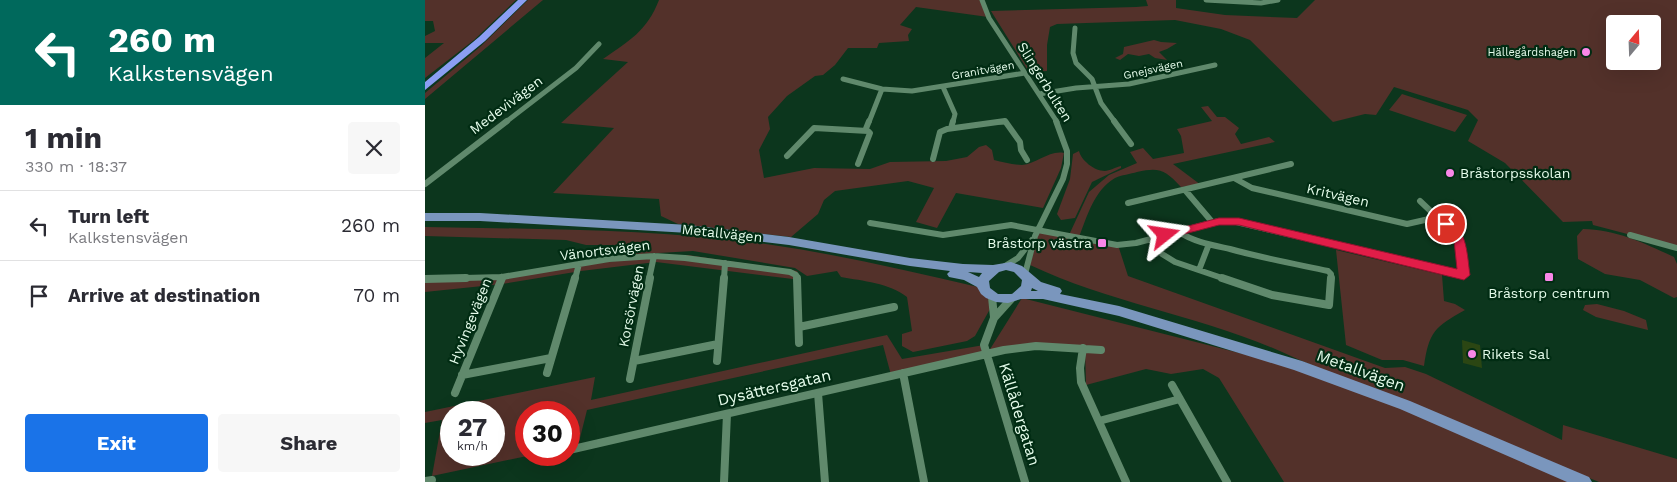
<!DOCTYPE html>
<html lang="en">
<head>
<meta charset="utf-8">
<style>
  :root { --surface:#fff; --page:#f7f7f7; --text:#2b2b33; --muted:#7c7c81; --line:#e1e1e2; --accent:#1a73e8 }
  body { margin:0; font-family:"Work Sans",sans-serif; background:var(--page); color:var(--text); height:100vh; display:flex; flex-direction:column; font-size:19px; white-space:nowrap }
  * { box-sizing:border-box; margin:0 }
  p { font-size:16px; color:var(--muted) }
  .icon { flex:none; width:28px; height:28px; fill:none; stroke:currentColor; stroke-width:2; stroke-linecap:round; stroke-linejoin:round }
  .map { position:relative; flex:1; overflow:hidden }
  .sheet { display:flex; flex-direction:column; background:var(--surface); width:425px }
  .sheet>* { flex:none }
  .hud { background:#00695c; color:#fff; overflow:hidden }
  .needle { width:32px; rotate:19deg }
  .fabs { position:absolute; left:1181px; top:15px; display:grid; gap:10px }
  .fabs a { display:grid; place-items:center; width:55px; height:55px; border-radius:5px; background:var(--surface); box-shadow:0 5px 20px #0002; font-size:25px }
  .speed { position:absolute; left:15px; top:401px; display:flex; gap:10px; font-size:25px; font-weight:700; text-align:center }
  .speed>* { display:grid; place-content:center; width:65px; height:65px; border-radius:50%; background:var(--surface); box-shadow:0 5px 20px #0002; line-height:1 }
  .speed small { font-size:12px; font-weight:400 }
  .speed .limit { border:8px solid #d22; background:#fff; color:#111 }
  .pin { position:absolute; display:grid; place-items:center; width:42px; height:42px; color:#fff; margin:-21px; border:2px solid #fff; border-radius:50%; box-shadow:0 1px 5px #0007 }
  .me { position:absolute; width:55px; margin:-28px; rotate:75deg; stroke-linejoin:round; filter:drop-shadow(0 0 4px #0008) }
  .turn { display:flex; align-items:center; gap:18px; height:105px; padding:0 25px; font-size:22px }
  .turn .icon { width:65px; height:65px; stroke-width:2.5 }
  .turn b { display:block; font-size:35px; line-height:42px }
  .round { display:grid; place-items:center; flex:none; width:52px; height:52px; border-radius:5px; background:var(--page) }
  .head { display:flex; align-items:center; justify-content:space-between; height:85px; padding:0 25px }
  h1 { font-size:30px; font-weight:700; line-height:38px }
  .cta { display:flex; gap:10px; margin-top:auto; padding:10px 25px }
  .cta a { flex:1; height:58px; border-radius:5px; background:var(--accent); color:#fff; font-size:20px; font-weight:700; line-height:58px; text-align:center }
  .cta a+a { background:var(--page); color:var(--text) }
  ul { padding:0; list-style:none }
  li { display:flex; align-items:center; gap:15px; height:70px; padding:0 25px; border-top:1px solid var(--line) }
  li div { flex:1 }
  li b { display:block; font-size:19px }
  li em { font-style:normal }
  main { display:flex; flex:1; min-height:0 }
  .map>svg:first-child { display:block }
  .green { fill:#53312a; fill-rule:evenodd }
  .building { fill:#2b4613 }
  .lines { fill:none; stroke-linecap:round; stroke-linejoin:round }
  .street-far2 { stroke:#60896c; stroke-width:5 }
  .street-far1 { stroke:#60896c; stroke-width:6 }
  .street { stroke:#60896c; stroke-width:8 }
  .primary { fill:#7a96bd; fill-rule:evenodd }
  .highway { fill:#8b9ef3; fill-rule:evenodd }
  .route { fill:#e11d48; stroke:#92132f }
  .poi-dot { fill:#f987e8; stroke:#012c13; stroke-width:2 }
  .labels { text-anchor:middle; stroke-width:4.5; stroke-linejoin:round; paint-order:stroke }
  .far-poi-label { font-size:11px; fill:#e5fceb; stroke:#012c13; text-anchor:end }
  .far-street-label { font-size:11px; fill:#e5fceb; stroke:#012c13 }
  .street-label { font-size:14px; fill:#e5fceb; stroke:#012c13 }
  .poi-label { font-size:14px; fill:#e5fceb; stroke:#012c13; text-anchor:start }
  .near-street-label { font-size:16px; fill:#e5fceb; stroke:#012c13 }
</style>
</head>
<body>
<main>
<section class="sheet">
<div class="hud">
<div class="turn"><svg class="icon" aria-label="left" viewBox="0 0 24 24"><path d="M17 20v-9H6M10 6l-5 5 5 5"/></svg><div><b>260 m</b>Kalkstensvägen</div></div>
</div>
<div class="head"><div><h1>1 min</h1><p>330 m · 18:37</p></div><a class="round"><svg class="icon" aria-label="close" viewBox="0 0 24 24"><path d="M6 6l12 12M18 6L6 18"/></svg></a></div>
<ul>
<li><svg class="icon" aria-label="left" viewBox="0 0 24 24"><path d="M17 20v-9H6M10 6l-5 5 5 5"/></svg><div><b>Turn left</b><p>Kalkstensvägen</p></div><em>260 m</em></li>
<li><svg class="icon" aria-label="arrive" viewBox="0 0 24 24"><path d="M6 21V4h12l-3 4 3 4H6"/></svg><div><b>Arrive at destination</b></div><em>70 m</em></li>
</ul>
<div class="cta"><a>Exit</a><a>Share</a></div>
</section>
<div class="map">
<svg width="1252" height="482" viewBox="0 0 1252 482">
  <rect width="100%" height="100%" fill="#0c361d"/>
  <path class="green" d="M 0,0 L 91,0 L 49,40 L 0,78 L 0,58 L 19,43 L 0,43 L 0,36 L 10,31 L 8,21 L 0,21 Z
    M 103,0 L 118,0 L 0,99 L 0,93 L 56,46 Z
    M 234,0 L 556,0 L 563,17 L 491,7 L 475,25 L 487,29 L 483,35 L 484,41 L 454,43 L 452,48 L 423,48 L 410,65 L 398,75 L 390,76 L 362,96 L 343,117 L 345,129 L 334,150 L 339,178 L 389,168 L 445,169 L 465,162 L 521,161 L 542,157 L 554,147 L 561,145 L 567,150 L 569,160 C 578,162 588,165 597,165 C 612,164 624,150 639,153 L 636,168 L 618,208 L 531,193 L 512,228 L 491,222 L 509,188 L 483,181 L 410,191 L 399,200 L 393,214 L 366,237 L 253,224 L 236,216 L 234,199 L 128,193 L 189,128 L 136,123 L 203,62 L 178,59 C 204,41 222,31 234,0 Z
    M 721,0 L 751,0 L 751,8 L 800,15 L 872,18 L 890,0 L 1252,0 L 1252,247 L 1168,225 L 1167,221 L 1138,222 L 1080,163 L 1043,141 L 1053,120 L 1043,110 L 969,87 L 951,115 L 940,114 L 908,122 L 825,40 L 796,29 L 750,20 L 632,24 L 625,27 L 622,45 L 622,71 L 604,72 L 566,11 L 711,7 L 723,6 ZM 1190,24 L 1228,24 L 1228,61 L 1190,61 Z
    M 729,40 L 736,42 L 752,43 L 742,49 L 734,52 L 742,60 L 730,58 L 724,54 L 714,56 L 703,54 L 695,60 L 690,58 L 698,54 L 699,47 Z
    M 977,94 L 1042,115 L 1030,132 L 964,110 Z
    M 783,106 L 792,117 L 800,117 L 814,128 L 810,134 L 816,144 L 844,137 L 850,142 L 748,164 L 776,185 L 756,187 C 740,170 735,167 712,172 C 706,174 696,175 690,178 C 669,190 662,217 654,237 L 693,245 L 703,276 L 960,368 L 980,367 L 1001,374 L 1137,440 L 1138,425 L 1252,459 L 1252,482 L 1174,482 L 1037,426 L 1144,482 L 859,482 L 794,378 L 778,369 L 746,374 L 721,369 L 661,385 L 660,349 L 622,345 L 466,375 L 458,345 L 162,410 L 153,446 L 144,447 L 144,412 L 101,412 L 101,455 L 107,455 L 7,476 L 17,420 L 0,423 L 0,412 L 170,377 L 166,400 L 462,335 L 477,359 L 559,345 L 562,354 L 597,298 L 909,377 C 897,369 881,363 868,357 C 784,317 689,305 605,265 L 614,230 L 644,235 L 664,192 L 684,175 L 712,163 L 705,152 L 718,148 L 728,159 L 759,153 L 756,136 L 752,129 L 787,121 L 776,107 ZM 26,412 L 69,412 L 69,455 L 26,455 Z
    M 654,151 C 656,160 669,171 680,171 C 684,171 691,167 696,166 L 696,168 L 667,182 L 650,218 L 636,220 L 632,214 L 645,179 L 648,154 Z
    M 0,227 C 113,229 228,229 341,244 C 412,254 483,271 553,287 L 564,295 L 565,309 L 550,336 L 542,341 L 488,352 L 477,346 L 477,334 L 487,331 L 482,297 C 464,283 438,281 416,277 L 412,271 L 382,276 L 370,268 L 268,251 L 199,255 L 194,245 L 161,245 L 141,240 L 0,236 Z
    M 1158,229 C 1190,229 1221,244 1249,257 L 1252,264 L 1252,297 L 1249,298 L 1215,280 L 1180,274 L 1153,259 L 1152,236 Z
    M 911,250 L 1017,275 L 1019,301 L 1030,304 L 1040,310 C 1010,327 1004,331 999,366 L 978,360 L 957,360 L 921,345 Z
    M 263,255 L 372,271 L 376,280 L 231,262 L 156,271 L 77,284 L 0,292 L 0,278 L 80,275 L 230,256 Z
    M 1172,304 L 1199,311 L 1221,320 L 1223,330 L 1171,317 L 1158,310 L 1160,305 Z"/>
  <path class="building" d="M 1037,340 L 1055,345 L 1057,368 L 1038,363 Z"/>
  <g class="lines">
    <path class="street-far2" d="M 557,0 L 564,18 L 632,122
      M 781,0 L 836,3 L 853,0
      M 650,28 L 648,53 L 651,63 L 667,79 L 676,103 L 690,122
      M 418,79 L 457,89 L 487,91 L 600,73
      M 518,87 L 530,114 L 528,122
      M 614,94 L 651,88 L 704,84 L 790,65
      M 81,122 L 151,68 L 174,44
      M 444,122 L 457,89
      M 574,122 L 581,122"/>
    <path class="street-far1" d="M 689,121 L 706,144
      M 526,128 L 528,121
      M 440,131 L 444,121
      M 362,156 L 389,128 L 443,131 L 445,133 L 433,164
      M 508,159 L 515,132 L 522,129 L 580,121 L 595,142 L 596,150 L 602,160
      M 809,178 L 827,188 L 982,224 L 1013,217
      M 0,184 L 82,121
      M 760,190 L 788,223
      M 703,203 L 866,164
      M 445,223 L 518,235 L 586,225 L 692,245 L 711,243 L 794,221 L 807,221 L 1039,275 L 1035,239 L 995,201
      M 754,232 C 769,242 787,245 805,249 C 837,258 870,264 903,271 L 906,274 L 906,279
      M 1205,235 L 1252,248
      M 725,239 L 737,254 L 750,262 L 800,279
      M 580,266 L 593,258 L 607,240
      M 774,270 L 784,244
      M 600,274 L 610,236 L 638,179 L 642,164 L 642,151 L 631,121
      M 0,279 L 77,277 L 184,259 L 229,256 L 260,258 L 365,272 L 371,275 L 372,279
      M 76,279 L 77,277
      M 150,279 L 154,264
      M 224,279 L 229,256
      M 299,279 L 300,263"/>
    <path class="street" d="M 372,278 L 374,343
      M 797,278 L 847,295 L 904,305 L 906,278
      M 0,279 L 41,278
      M 567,297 L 569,317
      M 587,298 L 569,318 L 559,345 L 600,482
      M 374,327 L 469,307
      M 658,348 L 655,368 L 656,382 L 701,482
      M 209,361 L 293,344
      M 292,361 L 299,278
      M 122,373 L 150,278
      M 478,373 L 499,482
      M 37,375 L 126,358
      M 205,379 L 225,278
      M 747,385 L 802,482
      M 30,393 L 77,278
      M 393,393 L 400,482
      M 674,421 L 755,399
      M 144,450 L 579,350 L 611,346 L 676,350
      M 0,481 L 7,480 L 6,482
      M 299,482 L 302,414"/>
    <path class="primary" d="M 0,213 L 55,213 L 264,225 L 364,237 L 485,258 L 538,264 L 568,265 L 586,262 L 597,266 L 616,282 L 635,288 L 637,291 L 635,294 L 694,306 L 877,361 L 985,401 L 1164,477 L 1167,482 L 1142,482 L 975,409 L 869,370 L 694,316 L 618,299 L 596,299 L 583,303 L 571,302 L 561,298 L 556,294 L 552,287 L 539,280 L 524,277 L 522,274 L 525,271 L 485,266 L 364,245 L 264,233 L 55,221 L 0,221 ZM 581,270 L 589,272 L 597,280 L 596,286 L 587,294 L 573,294 L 565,288 L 564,281 L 574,272 ZM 543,272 L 557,273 L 554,277 ZM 607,288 L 613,291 L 606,291 Z"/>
    <path class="highway" d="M 93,0 L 102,0 L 60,41 L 0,90 L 0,82 L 54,37 Z"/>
  </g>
  <path class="route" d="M 794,218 L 814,218 L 1032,269 L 1029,240 L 1015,224 L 1021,220 C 1043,227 1042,257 1045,275 L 1039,280 L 814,225 L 794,225 L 740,239 L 734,235 L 736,233 Z"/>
  <g class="poi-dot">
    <circle cx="1161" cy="52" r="5"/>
    <circle cx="1025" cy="173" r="5"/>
    <rect x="672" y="238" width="10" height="10" rx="2.5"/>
    <rect x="1119" y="272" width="10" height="10" rx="2.5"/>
    <circle cx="1047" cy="354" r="5"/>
  </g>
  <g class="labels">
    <g class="far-poi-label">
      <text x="1151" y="56">Hällegårdshagen</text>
    </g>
    <g class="far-street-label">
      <text transform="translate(728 69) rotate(-12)" y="4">Gnejsvägen</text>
      <text transform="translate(558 70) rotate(-10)" y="4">Granitvägen</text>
    </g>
    <g class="street-label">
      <text transform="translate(620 82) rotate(58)" y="5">Slingerbulten</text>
      <text transform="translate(81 105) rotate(-37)" y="5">Medevivägen</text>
      <text transform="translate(913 195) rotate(13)" y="5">Kritvägen</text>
      <text transform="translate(297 233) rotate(6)" y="5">Metallvägen</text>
      <text transform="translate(180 250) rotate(-7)" y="5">Vänortsvägen</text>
      <text transform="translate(206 306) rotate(-79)" y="5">Korsörvägen</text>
      <text transform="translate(45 321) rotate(-68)" y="5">Hyvingevägen</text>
    </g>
    <g class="poi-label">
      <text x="1035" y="178">Bråstorpsskolan</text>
      <text x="667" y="248" text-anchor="end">Bråstorp västra</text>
      <text x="1124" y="298" text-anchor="middle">Bråstorp centrum</text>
      <text x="1057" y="359">Rikets Sal</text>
    </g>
    <g class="near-street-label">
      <text transform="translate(936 370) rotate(20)" y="6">Metallvägen</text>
      <text transform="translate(349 387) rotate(-13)" y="6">Dysättersgatan</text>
      <text transform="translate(595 414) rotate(73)" y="6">Källådergatan</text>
    </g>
  </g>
</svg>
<div class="fabs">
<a><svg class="needle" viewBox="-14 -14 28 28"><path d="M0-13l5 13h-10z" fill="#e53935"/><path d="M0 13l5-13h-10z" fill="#7c7c81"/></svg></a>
</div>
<div class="speed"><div>27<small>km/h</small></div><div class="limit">30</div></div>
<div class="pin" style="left:1021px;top:224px;background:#d93025"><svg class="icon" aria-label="arrive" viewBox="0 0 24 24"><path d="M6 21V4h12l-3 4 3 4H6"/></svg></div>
<svg class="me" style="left:740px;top:235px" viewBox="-20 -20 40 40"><path d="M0-17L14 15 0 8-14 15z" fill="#e11d48" stroke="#fff" stroke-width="4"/></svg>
</div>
</main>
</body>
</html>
